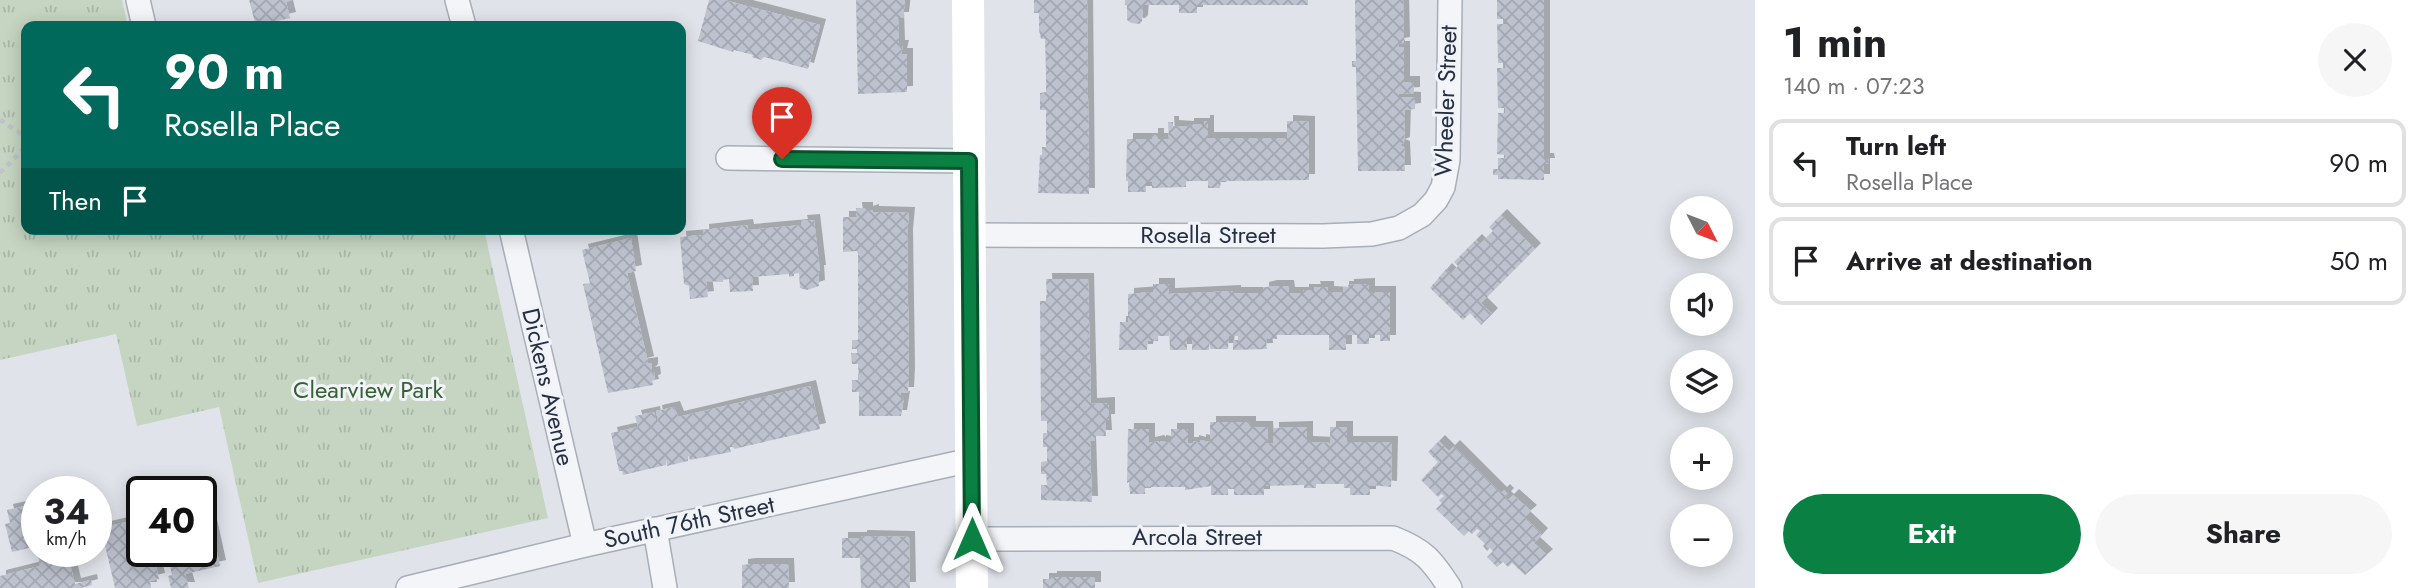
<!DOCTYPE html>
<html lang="en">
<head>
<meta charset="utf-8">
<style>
  :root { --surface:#fff; --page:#f6f6f6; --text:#202124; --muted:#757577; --line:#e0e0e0; --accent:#0b8043 }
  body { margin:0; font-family:Jost,sans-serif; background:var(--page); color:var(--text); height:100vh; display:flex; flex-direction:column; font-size:26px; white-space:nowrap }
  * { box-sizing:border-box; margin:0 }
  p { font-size:23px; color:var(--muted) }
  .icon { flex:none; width:38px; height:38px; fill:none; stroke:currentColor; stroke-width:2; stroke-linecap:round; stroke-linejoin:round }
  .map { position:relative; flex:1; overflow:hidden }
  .side { display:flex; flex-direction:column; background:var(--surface); width:665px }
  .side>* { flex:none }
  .banner { position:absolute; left:21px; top:21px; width:665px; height:214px; border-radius:14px; box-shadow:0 4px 18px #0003; background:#00695c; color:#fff; overflow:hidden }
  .needle { width:46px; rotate:132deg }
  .buttons { position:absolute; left:1670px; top:196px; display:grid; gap:14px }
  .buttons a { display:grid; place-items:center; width:63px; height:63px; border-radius:50%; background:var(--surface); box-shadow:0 4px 18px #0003; font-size:35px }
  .speed { position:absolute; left:21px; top:476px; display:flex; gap:14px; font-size:35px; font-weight:700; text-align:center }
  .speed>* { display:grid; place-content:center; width:91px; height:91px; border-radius:50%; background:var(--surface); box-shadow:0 4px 18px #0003; line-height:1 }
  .speed small { font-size:18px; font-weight:400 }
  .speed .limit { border:4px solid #111; border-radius:10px; background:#fff; color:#111 }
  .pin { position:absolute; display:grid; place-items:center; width:60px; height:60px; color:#fff; margin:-72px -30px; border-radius:50% 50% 50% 0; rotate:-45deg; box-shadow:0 0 7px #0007 }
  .pin .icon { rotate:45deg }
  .me { position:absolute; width:77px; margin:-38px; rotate:0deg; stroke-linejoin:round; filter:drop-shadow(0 0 5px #0008) }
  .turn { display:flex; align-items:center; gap:24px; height:147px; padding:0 28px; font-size:32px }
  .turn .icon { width:91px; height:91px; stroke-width:2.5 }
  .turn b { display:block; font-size:49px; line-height:60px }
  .then { display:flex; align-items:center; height:66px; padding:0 28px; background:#0003; gap:14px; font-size:26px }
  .round { display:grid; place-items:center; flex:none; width:74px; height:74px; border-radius:37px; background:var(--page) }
  .overview { display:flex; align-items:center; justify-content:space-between; height:119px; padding:0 28px }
  h1 { font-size:42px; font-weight:700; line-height:52px }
  .cta { display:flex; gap:14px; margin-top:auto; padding:14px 28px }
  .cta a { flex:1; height:80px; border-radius:42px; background:var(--accent); color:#fff; font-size:28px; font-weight:700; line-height:80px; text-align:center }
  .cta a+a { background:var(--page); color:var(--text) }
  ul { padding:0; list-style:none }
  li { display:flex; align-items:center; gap:21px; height:88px; margin:0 14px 10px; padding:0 14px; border:4px solid var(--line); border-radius:14px }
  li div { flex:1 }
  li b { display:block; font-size:26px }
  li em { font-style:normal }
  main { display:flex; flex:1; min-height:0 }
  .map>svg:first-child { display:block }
  .grass { fill:url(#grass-tufts) }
  .building { fill:url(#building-cross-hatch); filter:url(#shadow) }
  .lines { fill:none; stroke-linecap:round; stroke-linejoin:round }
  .street-casing { stroke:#a8aeb8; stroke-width:26 }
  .path { stroke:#bfc2c9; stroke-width:4.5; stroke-dasharray:5 5; stroke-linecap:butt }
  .street { stroke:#f4f5f8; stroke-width:23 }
  .secondary { stroke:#fff; stroke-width:32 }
  .route-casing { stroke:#07532c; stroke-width:18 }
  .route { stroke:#0b8043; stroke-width:12 }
  .labels { text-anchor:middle; stroke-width:6; stroke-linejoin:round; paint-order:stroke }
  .street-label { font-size:24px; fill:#273043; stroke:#f0f3f8 }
  .park-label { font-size:24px; fill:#396034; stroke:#f0f3f8 }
</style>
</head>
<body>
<main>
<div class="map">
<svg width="1755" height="588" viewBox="0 0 1755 588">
  <defs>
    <pattern id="grass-tufts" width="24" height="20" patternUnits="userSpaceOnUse" patternTransform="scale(1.75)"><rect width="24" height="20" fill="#c5d5c1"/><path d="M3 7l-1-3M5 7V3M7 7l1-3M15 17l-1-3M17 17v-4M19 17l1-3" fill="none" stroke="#a9b7a7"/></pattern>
    <pattern id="building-cross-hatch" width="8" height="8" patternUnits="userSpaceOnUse" patternTransform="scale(1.75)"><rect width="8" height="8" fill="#bdc2ce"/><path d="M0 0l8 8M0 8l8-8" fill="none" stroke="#a2a7b2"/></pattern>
    <filter id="shadow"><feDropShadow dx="6" dy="-6" stdDeviation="0" flood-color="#0004"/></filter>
  </defs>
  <rect width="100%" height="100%" fill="#e0e4ea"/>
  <path class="grass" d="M 0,0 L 122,0 L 128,26 L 26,26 L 26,229 L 484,229 L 548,518 L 258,583 L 219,407 L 137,426 L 116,334 L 0,360 Z"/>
  <path class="building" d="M 249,0 L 292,0 L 286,2 L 290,18 L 256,26 Z
    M 709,0 L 724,0 L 820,25 L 808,69 L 764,57 L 761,60 L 752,57 L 753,55 L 734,50 L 733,52 L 698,41 Z
    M 856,0 L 905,0 L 903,18 L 898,18 L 899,46 L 903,46 L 901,54 L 907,54 L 907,92 L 858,94 Z
    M 1034,0 L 1087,0 L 1089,194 L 1038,193 L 1040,155 L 1042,155 L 1042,147 L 1046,147 L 1046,110 L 1040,110 L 1040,93 L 1046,92 L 1046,73 L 1045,39 L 1041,39 L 1039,30 L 1039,13 L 1034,13 Z
    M 1125,0 L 1308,0 L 1308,5 L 1197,5 L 1197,13 L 1179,13 L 1179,5 L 1143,5 L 1142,21 L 1139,24 L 1131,23 L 1127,20 L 1127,5 L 1125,5 Z
    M 1355,0 L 1403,0 L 1404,43 L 1398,44 L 1399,47 L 1404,47 L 1404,82 L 1414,82 L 1414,93 L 1399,94 L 1399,97 L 1415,98 L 1415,109 L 1405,110 L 1404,143 L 1399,145 L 1404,147 L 1405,171 L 1358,171 L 1356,67 L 1352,67 L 1352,61 L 1356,61 Z
    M 1497,0 L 1544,0 L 1544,159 L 1548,159 L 1549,164 L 1544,164 L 1544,180 L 1498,179 L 1498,175 L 1493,175 L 1493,169 L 1498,169 L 1498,158 L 1505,158 L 1506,155 L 1497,154 L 1498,113 L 1505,113 L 1505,108 L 1498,108 L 1497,68 L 1506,68 L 1505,63 L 1498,63 L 1497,24 L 1507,24 L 1507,19 L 1497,19 Z
    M 1204,121 L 1208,121 L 1208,138 L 1287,138 L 1287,121 L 1309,122 L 1309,180 L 1221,181 L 1220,188 L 1208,188 L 1208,181 L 1186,181 L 1186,187 L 1152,188 L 1152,182 L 1146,182 L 1146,192 L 1128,192 L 1128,181 L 1126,181 L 1127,139 L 1152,139 L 1152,134 L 1158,134 L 1158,139 L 1169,139 L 1168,122 L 1173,122 L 1173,126 L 1188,127 L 1188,124 L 1204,124 Z
    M 856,208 L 867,208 L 867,212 L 873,210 L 873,212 L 909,213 L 907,235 L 909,373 L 908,393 L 901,393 L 901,397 L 904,397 L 901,416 L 859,416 L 859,392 L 852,392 L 852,380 L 859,380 L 858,364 L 852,364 L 851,353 L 858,353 L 858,349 L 852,349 L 852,340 L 858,340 L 858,254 L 857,251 L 843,252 L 843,217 L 857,217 Z
    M 1501,215 L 1535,249 L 1481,303 L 1492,314 L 1481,325 L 1470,313 L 1463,320 L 1430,288 L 1446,269 L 1451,274 L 1458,266 L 1454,262 L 1476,240 L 1480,244 L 1493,231 L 1489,227 Z
    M 814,220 L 820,271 L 818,271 L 819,286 L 807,290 L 800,288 L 799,273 L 794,274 L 794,276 L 789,277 L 789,274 L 752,277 L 753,291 L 730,292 L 729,279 L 723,280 L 723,282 L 706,281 L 708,297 L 690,299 L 689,286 L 684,284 L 680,237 L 702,235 L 704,246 L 703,230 L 747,225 L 748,230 L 802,225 L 801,221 Z
    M 631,238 L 636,271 L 627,273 L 648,362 L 638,365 L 652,363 L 652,370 L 649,373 L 654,372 L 655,380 L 652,381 L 653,385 L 608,393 L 583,284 L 590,283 L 582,250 Z
    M 1046,279 L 1088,279 L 1091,404 L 1109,403 L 1109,420 L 1105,420 L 1106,436 L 1095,436 L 1095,441 L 1090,441 L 1092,502 L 1041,500 L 1041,485 L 1047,485 L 1046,474 L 1041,474 L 1041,462 L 1047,461 L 1047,447 L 1043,447 L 1043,433 L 1047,433 L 1047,421 L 1041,421 L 1040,301 L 1047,301 Z
    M 1153,284 L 1169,284 L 1169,294 L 1235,291 L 1235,293 L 1263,293 L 1263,288 L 1271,286 L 1288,286 L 1289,293 L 1303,293 L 1303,290 L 1315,290 L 1314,287 L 1328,287 L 1328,292 L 1343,293 L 1343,287 L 1348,287 L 1348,285 L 1369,284 L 1369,292 L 1390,292 L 1390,341 L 1380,341 L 1380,335 L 1369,335 L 1369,344 L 1357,344 L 1357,335 L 1346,335 L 1346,350 L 1329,350 L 1329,335 L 1277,335 L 1277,339 L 1266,339 L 1267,349 L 1233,350 L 1233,340 L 1238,340 L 1238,336 L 1229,336 L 1228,349 L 1210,349 L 1209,338 L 1209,350 L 1192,350 L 1192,337 L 1187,337 L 1187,350 L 1170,350 L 1169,327 L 1169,336 L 1158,336 L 1158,341 L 1148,341 L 1147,350 L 1119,350 L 1120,322 L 1128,322 L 1128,294 L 1153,292 Z
    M 810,386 L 820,429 L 734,449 L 732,443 L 729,445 L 731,452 L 690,460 L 688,454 L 688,461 L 667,466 L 666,458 L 666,465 L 623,475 L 622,471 L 619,471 L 611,433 L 638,427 L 635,416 L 654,412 L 656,422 L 658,422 L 656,411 L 674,407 L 678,417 Z
    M 1210,422 L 1250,422 L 1250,427 L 1267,427 L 1268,444 L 1273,443 L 1273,428 L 1307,427 L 1307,442 L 1330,443 L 1330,427 L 1347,427 L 1347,442 L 1392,442 L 1391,487 L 1370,485 L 1370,495 L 1350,495 L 1350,488 L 1344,488 L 1344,484 L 1316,484 L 1316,488 L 1304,488 L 1304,485 L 1264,486 L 1264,495 L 1234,495 L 1234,489 L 1228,489 L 1228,495 L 1211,495 L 1211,486 L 1185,490 L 1185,487 L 1145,487 L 1145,494 L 1130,494 L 1129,482 L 1127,483 L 1128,429 L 1149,429 L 1149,443 L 1158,441 L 1160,443 L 1160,441 L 1171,443 L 1171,429 L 1188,429 L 1188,443 L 1193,443 L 1193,441 L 1200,443 L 1200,440 L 1210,442 Z
    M 1439,441 L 1449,451 L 1454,446 L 1501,493 L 1504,490 L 1508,494 L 1505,497 L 1508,500 L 1513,495 L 1531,511 L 1524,517 L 1542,534 L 1534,543 L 1547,555 L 1525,575 L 1512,563 L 1508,567 L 1503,562 L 1497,567 L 1487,557 L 1493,551 L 1490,548 L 1487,551 L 1483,546 L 1485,544 L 1476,535 L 1480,531 L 1477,529 L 1472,534 L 1469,531 L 1464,536 L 1436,509 L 1442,503 L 1439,500 L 1444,496 L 1441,494 L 1438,497 L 1421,480 L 1438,462 L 1428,452 Z
    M 34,504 L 37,513 L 37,546 L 12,552 L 5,524 L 10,523 L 7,510 Z
    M 142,518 L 142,551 L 153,551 L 159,579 L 150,581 L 151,588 L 115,588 L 101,528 Z
    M 211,525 L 220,566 L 185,574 L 189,588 L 171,588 L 168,576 L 172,575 L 167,551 L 201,551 L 201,527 Z
    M 861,536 L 909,537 L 910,588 L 861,588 L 860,558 L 842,558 L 842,538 L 861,538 Z
    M 37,551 L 57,551 L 60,562 L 69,560 L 75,584 L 91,580 L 92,585 L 81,588 L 0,588 L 0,576 L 40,566 Z
    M 750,564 L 788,564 L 789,588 L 742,588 L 742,565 Z
    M 1051,577 L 1095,577 L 1095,588 L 1043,588 L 1043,579 L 1051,579 Z"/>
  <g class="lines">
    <defs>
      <path id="street" d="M 138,0 L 144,26
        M 457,0 L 464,26
        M 728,158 L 969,161
        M 511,229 L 585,545
        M 970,235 L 1323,236 L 1372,234 L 1399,228 L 1422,215 L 1436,200 L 1443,187 L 1448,160 L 1450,0
        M 655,529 L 665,588
        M 972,539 L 1393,538 C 1424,550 1432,560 1450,588
        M 408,588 L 585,545 L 971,460"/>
    </defs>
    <use href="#street" class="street-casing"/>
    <path class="path" d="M 0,120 L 26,137
      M 0,173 L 26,146"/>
    <use href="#street" class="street"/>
    <path class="secondary" d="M 968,0 L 972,588"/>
  </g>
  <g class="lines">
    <defs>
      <path id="route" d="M 782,159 L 969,161 L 972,539"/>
    </defs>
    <use href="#route" class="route-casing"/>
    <use href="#route" class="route"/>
  </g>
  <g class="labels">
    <g class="street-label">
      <text transform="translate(1446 101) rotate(-88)" y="8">Wheeler Street</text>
      <text x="1208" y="243">Rosella Street</text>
      <text transform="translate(548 387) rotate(77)" y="8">Dickens Avenue</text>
      <text transform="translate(689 522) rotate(-12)" y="8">South 76th Street</text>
      <text x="1197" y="545">Arcola Street</text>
    </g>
    <g class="park-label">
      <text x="368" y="398">Clearview Park</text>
    </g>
  </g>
</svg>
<div class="buttons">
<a><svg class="needle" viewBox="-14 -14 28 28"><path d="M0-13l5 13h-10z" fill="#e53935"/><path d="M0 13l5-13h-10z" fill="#757577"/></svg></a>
<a><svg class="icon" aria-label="sound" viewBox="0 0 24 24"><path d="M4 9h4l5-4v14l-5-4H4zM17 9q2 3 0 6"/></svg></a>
<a><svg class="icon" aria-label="layers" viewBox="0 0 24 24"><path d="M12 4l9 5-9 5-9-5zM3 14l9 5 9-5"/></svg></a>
<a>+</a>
<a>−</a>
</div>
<div class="speed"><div>34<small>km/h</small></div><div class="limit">40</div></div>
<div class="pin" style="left:782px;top:159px;background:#d93025"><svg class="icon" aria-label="arrive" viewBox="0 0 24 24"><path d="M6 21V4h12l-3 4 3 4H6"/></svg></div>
<svg class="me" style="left:972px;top:539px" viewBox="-20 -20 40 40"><path d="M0-17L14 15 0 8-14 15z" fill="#0b8043" stroke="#fff" stroke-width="4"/></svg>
<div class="banner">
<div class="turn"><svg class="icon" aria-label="left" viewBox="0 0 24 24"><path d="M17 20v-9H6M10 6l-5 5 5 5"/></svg><div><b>90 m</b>Rosella Place</div></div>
<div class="then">Then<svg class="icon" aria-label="arrive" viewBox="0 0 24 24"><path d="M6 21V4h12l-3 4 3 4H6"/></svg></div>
</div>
</div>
<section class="side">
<div class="overview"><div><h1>1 min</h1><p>140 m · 07:23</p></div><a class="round"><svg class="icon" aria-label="close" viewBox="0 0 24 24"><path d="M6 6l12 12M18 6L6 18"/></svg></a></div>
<ul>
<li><svg class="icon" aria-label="left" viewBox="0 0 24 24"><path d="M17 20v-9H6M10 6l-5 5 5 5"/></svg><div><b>Turn left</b><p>Rosella Place</p></div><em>90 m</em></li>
<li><svg class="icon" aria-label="arrive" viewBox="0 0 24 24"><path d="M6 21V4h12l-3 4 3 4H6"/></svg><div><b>Arrive at destination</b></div><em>50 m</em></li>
</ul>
<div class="cta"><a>Exit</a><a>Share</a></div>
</section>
</main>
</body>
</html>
